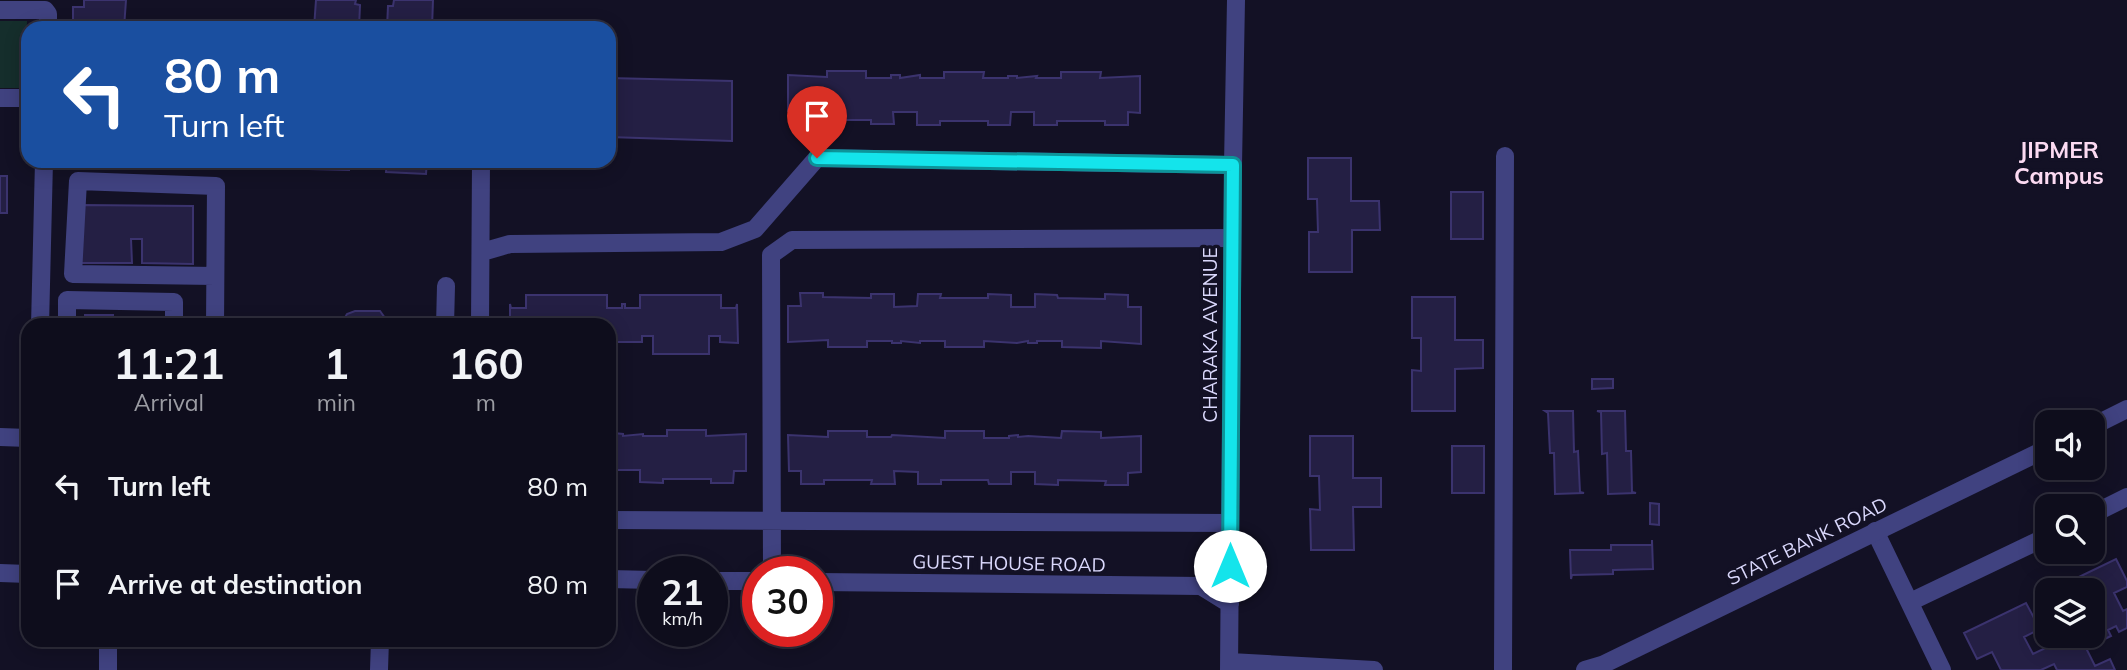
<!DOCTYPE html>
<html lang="en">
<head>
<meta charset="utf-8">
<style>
  :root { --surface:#0e0d1c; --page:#1c1b29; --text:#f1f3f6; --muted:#9b9ca3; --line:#2e2d3b }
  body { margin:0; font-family:Mulish,sans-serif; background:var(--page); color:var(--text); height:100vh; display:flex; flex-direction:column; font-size:26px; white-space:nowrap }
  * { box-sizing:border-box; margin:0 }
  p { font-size:23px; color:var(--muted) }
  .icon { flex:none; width:38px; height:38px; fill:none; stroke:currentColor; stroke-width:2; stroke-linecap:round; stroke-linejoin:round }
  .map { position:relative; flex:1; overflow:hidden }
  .sheet { position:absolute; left:21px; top:318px; width:595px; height:329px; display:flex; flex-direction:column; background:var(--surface); border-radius:21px; box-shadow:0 4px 18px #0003,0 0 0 2px var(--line) }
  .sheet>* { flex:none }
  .hud { position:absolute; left:21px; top:21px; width:595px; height:147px; border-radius:21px; box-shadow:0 4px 18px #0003,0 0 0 2px var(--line); background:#1a4fa0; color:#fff; overflow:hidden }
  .buttons { position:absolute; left:2035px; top:410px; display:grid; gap:14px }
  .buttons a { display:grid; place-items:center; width:70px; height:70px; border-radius:14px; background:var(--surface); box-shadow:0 4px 18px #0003,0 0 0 2px var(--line); font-size:35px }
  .speed { position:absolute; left:637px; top:556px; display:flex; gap:14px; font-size:35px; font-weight:700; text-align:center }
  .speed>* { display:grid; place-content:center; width:91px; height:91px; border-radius:50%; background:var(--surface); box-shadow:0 4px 18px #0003,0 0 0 2px var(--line); line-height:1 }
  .speed small { font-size:18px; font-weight:400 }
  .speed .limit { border:10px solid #d22; background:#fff; color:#111 }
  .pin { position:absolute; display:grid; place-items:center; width:60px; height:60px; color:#fff; margin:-72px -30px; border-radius:50% 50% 50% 0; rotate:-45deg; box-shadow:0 0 7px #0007 }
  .pin .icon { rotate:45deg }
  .me { position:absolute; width:77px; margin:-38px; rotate:0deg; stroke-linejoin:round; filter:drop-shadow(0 0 5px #0008) }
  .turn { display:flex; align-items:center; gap:24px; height:147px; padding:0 28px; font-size:32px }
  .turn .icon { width:91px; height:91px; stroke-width:2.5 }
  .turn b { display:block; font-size:49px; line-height:60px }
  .eta { display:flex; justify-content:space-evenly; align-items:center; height:119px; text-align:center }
  .eta b { font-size:42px; font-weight:700; line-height:49px }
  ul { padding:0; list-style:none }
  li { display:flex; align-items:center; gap:21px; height:98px; padding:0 28px }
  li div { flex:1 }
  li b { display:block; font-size:26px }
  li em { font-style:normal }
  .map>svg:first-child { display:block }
  .green { fill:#152e2c }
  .building { fill:#241f44; stroke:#3b336e; stroke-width:2 }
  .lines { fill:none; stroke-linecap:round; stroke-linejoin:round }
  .lane { stroke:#404280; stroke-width:18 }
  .street { stroke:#404280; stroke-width:18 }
  .route-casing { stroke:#0d9499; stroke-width:18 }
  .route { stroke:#14e4eb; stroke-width:12 }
  .labels { text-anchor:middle; stroke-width:7; stroke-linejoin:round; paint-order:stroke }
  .street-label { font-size:19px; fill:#dad8fc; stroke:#131125 }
  .quarter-label { font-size:23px; font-weight:bold; fill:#fcdaf2; stroke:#131125 }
</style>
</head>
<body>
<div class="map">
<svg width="2127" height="670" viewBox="0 0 2127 670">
  <rect width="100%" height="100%" fill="#131125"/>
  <path class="green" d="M 0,21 L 27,21 L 25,88 L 0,88 Z"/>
  <path class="building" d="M 84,0 L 126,0 L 124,28 L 73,28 L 73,7 L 84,7 Z
    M 316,0 L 356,0 L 355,4 L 360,5 L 359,28 L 314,28 Z
    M 394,0 L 433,0 L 432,28 L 387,28 L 388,6 L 393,6 Z
    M 827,71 L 866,71 L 866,78 L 891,78 L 891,75 L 900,75 L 900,78 L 920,75 L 920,78 L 944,78 L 944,72 L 984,72 L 983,78 L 1008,78 L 1008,76 L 1017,76 L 1017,78 L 1037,76 L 1036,78 L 1061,78 L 1061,72 L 1101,72 L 1100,78 L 1140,76 L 1140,113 L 1128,112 L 1128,125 L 1105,125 L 1105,121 L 1057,121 L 1057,125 L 1034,125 L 1034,112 L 1011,112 L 1010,125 L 988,125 L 988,121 L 940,121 L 940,125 L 917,125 L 917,112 L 893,112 L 894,124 L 871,124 L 871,120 L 823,120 L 823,124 L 800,124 L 800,112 L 788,111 L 788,75 L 827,77 Z
    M 609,78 L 732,81 L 732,141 L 609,137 Z
    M 1308,158 L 1351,158 L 1351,201 L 1379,201 L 1380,230 L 1352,230 L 1352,272 L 1309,272 L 1309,232 L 1318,232 L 1317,199 L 1308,199 Z
    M 309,161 L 349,161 L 349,170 L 309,169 Z
    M 387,161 L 427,161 L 426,174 L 386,172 Z
    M 0,176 L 7,176 L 7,213 L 0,213 Z
    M 1451,192 L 1483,192 L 1483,239 L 1451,239 Z
    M 81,205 L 193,206 L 193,264 L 142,263 L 142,239 L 131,239 L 132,263 L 80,263 Z
    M 800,293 L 823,293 L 823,297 L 871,298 L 871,294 L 894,294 L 894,307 L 917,306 L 918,294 L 941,294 L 940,298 L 988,298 L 988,294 L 1011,295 L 1011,307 L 1035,307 L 1035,294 L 1057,295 L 1058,298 L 1105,299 L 1105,294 L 1128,295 L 1128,307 L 1141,307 L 1141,344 L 1101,341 L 1101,348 L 1062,347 L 1062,341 L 1037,341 L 1037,343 L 1028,343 L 1028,341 L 1017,343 L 984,341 L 984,347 L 945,347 L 945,341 L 920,341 L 920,343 L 901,341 L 901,343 L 892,343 L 892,341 L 867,341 L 867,347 L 828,347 L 828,340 L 788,342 L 788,306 L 801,306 Z
    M 526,295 L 607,295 L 607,308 L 622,308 L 622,304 L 625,304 L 625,308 L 640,308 L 640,295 L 721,295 L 721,308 L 736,308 L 737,304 L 738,343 L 720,342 L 720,336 L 709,336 L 709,354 L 653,354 L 653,336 L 642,336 L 642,342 L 609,342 L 609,326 L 510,326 L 510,304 L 511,308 L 526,308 Z
    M 1412,297 L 1455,297 L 1455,340 L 1483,340 L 1483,368 L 1455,369 L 1455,411 L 1412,411 L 1412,370 L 1421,371 L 1421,338 L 1412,338 Z
    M 355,311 L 380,311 L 385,318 L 384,326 L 344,326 L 343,321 L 347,314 Z
    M 85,315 L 113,315 L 113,323 L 126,326 L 85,326 Z
    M 1592,379 L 1613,379 L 1613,388 L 1592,389 Z
    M 1545,411 L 1573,411 L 1574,452 L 1578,451 L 1580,492 L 1584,493 L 1555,494 L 1554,453 L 1550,453 L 1548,413 Z
    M 1597,411 L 1625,411 L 1626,451 L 1631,451 L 1632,492 L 1636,493 L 1608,494 L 1607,453 L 1602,454 L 1601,412 Z
    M 667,430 L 706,430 L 706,436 L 746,434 L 746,471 L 734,471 L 733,483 L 711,483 L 711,479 L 663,479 L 663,483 L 640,482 L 640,470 L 616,470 L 616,482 L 609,482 L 609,435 L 614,435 L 614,433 L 623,434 L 623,436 L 643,434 L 643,436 L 667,436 Z
    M 828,431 L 867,431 L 867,437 L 891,437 L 892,435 L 945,438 L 945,431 L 984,431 L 984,438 L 1009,438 L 1009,436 L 1018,435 L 1018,437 L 1028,436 L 1061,438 L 1062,431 L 1101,432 L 1101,438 L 1141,436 L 1141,472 L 1128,473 L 1128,485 L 1105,485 L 1106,481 L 1058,480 L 1058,485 L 1035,484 L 1035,472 L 1011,472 L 1011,484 L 989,484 L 988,480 L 941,480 L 941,484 L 918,484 L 918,472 L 894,471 L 895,484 L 871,484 L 872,480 L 824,480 L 824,484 L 801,484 L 801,471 L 789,471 L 788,435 L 828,437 Z
    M 1310,436 L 1353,436 L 1353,478 L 1381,478 L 1381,507 L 1353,507 L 1354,550 L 1311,550 L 1310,509 L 1320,510 L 1319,476 L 1310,476 Z
    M 1452,446 L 1484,446 L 1484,493 L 1452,493 Z
    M 1650,503 L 1659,504 L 1659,525 L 1650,524 Z
    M 1652,540 L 1653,569 L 1613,570 L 1613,574 L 1572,575 L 1571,579 L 1570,550 L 1611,550 L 1611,545 L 1652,545 Z
    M 2116,559 L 2127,581 L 2127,587 L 2114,593 L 2123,611 L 2127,609 L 2127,628 L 2119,632 L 2116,626 L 2108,630 L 2111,636 L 2086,648 L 2095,666 L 2110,659 L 2115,670 L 2057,670 L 2054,664 L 2041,670 L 2001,670 L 1992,652 L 1977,659 L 1964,633 L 2026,603 L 2040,629 L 2024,637 L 2033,654 L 2073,635 L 2093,635 L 2093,590 L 2054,589 Z"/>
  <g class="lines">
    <path class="lane" d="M 0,10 L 45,10 L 48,14 L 48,28
      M 0,98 L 28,98
      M 482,252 L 510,244 L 721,242 L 755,229 L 817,158 L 1233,165
      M 40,326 L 44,161
      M 67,326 L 67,300 L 174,302 L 174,326
      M 215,326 L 216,186 L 78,181 L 73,274 L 215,276
      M 445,326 L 446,286
      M 480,326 L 481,161
      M 0,437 L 28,438
      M 2093,514 L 2127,497
      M 609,520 L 1230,523
      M 1875,531 L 1942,670
      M 772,572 L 771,255 L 792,240 L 1232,238
      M 1910,602 L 2048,536
      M 108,640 L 108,670
      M 379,670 L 380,640
      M 1503,670 L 1505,156"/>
    <path class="street" d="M 2093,426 L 2127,409
      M 0,573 L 28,574
      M 609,579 L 653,580
      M 712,581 L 758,581
      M 817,582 L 1201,586
      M 1230,604 L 1201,586 L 1230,566
      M 1230,662 L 1374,670
      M 1229,670 L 1233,165 L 1236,0
      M 1585,670 L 1602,665 L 2048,448"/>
  </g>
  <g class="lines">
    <defs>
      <path id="route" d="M 817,158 L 1233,165 L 1230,566"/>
    </defs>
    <use href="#route" class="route-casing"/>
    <use href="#route" class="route"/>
  </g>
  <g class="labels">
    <g class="street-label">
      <text transform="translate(1210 335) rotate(-90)" y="7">CHARAKA AVENUE</text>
      <text transform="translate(1807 541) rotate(-26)" y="7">STATE BANK ROAD</text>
      <text transform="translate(1009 563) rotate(1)" y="7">GUEST HOUSE ROAD</text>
    </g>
    <g class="quarter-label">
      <text x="2059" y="158">JIPMER<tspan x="2059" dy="26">Campus</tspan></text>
    </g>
  </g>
</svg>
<div class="buttons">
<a><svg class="icon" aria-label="sound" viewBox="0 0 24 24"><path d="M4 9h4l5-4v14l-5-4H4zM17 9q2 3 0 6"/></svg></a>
<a><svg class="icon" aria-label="search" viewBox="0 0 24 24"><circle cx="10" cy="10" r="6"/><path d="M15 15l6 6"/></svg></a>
<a><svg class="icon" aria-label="layers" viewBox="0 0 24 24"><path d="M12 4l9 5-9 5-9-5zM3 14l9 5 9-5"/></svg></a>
</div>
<div class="speed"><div>21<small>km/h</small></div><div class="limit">30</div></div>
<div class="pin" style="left:817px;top:158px;background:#d93025"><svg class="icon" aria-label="arrive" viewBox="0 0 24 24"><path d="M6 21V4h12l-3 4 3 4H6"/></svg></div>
<svg class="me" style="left:1230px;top:566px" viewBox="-20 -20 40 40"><circle r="19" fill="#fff"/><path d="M0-13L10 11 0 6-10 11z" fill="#14e4eb"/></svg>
<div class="hud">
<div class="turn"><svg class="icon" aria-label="left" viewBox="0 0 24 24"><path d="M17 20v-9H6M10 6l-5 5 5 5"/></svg><div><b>80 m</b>Turn left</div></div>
</div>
<section class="sheet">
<div class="eta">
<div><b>11:21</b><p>Arrival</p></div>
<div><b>1</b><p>min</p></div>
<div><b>160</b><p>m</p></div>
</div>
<ul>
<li><svg class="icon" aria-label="left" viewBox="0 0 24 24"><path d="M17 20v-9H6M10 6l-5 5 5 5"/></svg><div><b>Turn left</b></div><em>80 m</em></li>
<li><svg class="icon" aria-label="arrive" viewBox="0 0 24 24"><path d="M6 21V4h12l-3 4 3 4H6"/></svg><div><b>Arrive at destination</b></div><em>80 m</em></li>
</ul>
</section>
</div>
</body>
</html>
